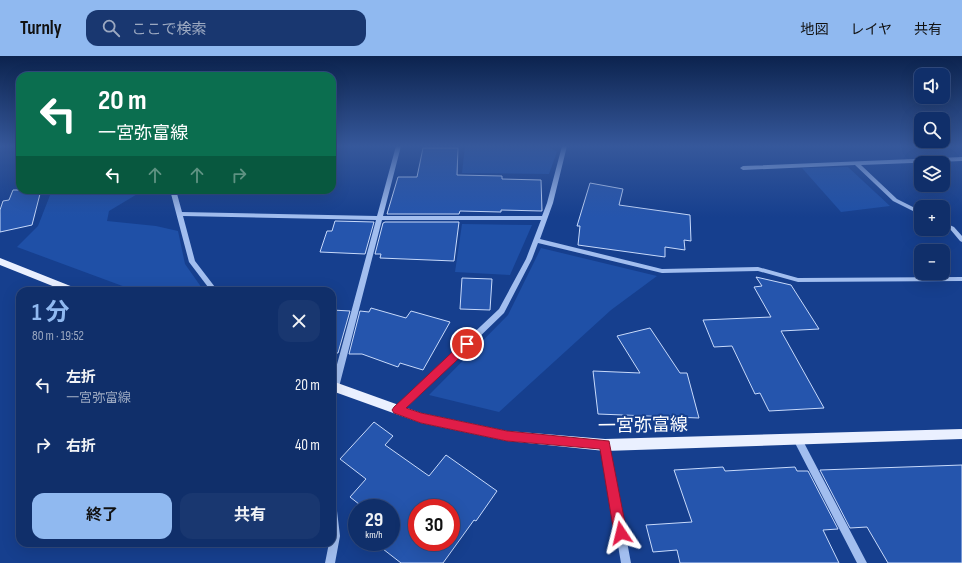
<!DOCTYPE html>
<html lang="ja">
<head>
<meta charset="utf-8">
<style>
  :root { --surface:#102f6a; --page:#193770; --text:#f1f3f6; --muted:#9ca9c1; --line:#304a7e; --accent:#90b9f0 }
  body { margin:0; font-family:"Sofia Sans Condensed","Noto Sans JP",sans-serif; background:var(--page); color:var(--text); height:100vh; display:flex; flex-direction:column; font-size:15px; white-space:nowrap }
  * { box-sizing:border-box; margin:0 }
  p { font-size:13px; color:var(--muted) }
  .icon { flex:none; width:22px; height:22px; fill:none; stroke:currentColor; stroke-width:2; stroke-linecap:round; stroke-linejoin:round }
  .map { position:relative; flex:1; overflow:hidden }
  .panel { position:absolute; left:16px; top:231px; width:320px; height:260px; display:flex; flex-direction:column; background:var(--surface); border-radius:12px; box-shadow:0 4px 16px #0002,0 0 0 1px var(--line) }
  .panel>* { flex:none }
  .hud { position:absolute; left:16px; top:16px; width:320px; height:122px; border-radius:12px; box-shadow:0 4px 16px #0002,0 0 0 1px var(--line); background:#0b6e4f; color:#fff; overflow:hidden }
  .controls { position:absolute; left:914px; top:12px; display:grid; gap:8px }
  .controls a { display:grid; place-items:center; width:36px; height:36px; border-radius:8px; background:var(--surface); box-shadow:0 4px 16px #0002,0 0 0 1px var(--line); font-size:20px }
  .speed { position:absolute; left:348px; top:443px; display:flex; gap:8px; font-size:20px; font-weight:700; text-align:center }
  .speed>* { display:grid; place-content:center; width:52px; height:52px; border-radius:50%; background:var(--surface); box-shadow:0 4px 16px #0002,0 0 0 1px var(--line); line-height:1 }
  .speed small { font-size:10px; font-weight:400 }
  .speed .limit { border:6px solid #d22; background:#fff; color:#111 }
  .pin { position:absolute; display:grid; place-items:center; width:34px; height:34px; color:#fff; margin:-17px; border:2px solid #fff; border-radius:50%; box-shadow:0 1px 4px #0007 }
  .me { position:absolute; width:44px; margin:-22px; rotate:350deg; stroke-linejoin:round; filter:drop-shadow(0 0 3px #0008) }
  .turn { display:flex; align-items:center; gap:14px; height:84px; padding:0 16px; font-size:18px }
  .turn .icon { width:52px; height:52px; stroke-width:2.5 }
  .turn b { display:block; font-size:28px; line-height:34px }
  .lanes { display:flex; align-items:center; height:38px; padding:0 16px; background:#0003; justify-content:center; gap:20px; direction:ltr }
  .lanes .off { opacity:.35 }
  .round { display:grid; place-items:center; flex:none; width:42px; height:42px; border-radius:12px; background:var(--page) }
  .headline { display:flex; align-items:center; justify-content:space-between; height:68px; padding:0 16px }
  h1 { font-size:24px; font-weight:700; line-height:30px; color:var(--accent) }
  .cta { display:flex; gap:8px; margin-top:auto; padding:8px 16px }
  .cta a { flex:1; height:46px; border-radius:12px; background:var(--accent); color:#111; font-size:16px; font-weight:700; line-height:46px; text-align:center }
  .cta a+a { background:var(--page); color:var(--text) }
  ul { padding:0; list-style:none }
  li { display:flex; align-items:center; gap:12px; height:60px; padding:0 16px }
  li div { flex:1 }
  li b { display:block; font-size:15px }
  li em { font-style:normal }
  header { display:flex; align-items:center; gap:24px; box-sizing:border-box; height:56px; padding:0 20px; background:var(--accent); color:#111 }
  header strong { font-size:19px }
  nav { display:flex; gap:22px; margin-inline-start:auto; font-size:14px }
  .search { width:280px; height:36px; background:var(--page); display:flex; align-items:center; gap:10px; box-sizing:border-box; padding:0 14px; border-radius:12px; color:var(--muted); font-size:15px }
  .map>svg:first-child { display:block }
  .green { fill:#1f50a7 }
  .building { fill:#2555ad; stroke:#c8dafb; fill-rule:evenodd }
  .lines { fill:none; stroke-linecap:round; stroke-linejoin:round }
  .minor { fill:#a2beef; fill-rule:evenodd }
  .major { fill:#eaf0ff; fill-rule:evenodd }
  .route { fill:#e11d48; stroke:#92132f }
  .labels { text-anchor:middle; stroke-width:4; stroke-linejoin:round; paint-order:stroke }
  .near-street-label { font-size:18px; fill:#fff; stroke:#163f8e }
</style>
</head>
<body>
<header>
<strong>Turnly</strong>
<div class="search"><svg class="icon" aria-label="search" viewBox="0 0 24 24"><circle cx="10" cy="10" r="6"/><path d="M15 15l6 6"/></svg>ここで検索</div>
<nav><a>地図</a><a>レイヤ</a><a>共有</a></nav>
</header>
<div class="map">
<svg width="962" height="507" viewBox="0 0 962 507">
  <rect width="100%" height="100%" fill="#163f8e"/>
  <path class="green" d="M 465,90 L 549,91 L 557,96 L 549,118 L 462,117 Z
    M 848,111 L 890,150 L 841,156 L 802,112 Z
    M 52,134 L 144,134 L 109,155 L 107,165 L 156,170 L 178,175 L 185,208 L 204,235 L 136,235 L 17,191 L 38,170 Z
    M 462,168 L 532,169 L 510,219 L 455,216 Z
    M 541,192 L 657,220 L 611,254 L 499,356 L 429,339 L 508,259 Z"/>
  <path class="building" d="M 423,92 L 458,92 L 457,119 L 502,120 L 502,123 L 541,124 L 542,155 L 501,154 L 501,156 L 460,155 L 459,158 L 387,158 L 398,121 L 417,121 Z
    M 590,127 L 623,133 L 619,149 L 690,159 L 691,185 L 684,184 L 685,194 L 665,191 L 665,201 L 578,189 L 580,170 L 577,170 Z
    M 13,134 L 41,134 L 32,169 L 0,176 L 0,154 L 3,145 L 9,144 Z
    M 335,165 L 374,166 L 365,198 L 320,196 L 327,175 L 332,175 Z
    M 385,166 L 459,166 L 454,205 L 380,202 L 381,198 L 375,198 L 383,167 Z
    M 756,221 L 791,229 L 819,273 L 781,275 L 824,352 L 769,355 L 760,337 L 755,338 L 732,290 L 714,291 L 703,264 L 771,261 L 754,231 L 762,230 Z
    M 462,222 L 492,223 L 490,254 L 460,253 Z
    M 371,252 L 406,262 L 411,255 L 450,266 L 423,314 L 400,307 L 398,311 L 362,298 L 349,298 L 360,255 L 369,256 Z
    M 332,254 L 350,255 L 338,297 L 332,297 Z
    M 650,272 L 680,317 L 687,317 L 699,362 L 598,358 L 593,315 L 640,317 L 617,280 Z
    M 374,366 L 393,380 L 385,389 L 429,420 L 446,399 L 497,435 L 476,465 L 474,464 L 443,507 L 401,507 L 374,486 L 391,486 L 391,452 L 364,452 L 350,441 L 366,423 L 340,403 ZM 417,452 L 451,452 L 451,486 L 417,486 Z
    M 962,409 L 962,507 L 888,507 L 867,471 L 850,472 L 820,414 Z
    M 723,411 L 725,415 L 795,411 L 797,415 L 808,415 L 838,473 L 823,474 L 839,507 L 680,507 L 677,494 L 653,496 L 646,469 L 692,466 L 674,414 Z"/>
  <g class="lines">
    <path class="minor" d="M 396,90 L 401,90 L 383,160 L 542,160 L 547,147 L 562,90 L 567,90 L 553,147 L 540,183 L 662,213 L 758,211 L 798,222 L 962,221 L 962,225 L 798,226 L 758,215 L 662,217 L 538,187 L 532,203 L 504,257 L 401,357 L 398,358 L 395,357 L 394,354 L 395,351 L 499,253 L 526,203 L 541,164 L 382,164 L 339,331 L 338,333 L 335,334 L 332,333 L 332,327 L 376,164 L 183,160 L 195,205 L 218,235 L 211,235 L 189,206 L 170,134 L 176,134 L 182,156 L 377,160 Z
      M 962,101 L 962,105 L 861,109 L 897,143 L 921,155 L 921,159 L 893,145 L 855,109 L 743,114 L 740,112 L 743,110 Z
      M 943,166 L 954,171 L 962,180 L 962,186 L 960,185 L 950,173 L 943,170 Z
      M 798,380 L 801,381 L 867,507 L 857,507 L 795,387 L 794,384 L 795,381 Z
      M 605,385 L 608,386 L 609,389 L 631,507 L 621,507 L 601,389 L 602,386 Z
      M 332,450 L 335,452 L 337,455 L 340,480 L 335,507 L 325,507 L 329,487 L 332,487 Z"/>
    <path class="major" d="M 0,202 L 78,233 L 80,235 L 65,235 L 0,209 Z
      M 332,325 L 421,357 L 507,375 L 605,383 L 962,373 L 962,383 L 605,395 L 507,385 L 421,367 L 332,335 Z"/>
  </g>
  <linearGradient id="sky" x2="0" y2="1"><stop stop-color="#0c234e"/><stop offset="0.56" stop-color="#36589b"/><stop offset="1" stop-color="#36589b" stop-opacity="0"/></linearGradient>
  <rect width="962" height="161" fill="url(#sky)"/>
  <path class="route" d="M 467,284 L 471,285 L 472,288 L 471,291 L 406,352 L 421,357 L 507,375 L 609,385 L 627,477 L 625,482 L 621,484 L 616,482 L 614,477 L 600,393 L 507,385 L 421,367 L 394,357 L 392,354 L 394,351 L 464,285 Z"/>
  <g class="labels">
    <g class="near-street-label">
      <text transform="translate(643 369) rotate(-1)" y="6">一宮弥富線</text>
    </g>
  </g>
</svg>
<div class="controls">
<a><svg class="icon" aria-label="sound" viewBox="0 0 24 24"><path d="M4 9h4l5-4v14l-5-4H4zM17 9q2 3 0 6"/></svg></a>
<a><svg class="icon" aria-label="search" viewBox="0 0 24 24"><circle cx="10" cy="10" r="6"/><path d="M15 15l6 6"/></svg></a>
<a><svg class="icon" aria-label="layers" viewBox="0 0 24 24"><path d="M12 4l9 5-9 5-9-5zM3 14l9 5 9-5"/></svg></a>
<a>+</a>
<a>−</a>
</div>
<div class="speed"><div>29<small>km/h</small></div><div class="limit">30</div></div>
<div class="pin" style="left:467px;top:288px;background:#d93025"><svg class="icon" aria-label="arrive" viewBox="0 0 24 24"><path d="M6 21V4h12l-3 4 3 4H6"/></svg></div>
<svg class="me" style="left:621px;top:477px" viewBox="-20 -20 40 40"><path d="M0-17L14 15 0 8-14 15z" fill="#e11d48" stroke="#fff" stroke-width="4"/></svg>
<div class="hud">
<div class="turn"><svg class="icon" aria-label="left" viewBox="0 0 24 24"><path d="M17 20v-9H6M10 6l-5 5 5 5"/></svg><div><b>20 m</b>一宮弥富線</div></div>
<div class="lanes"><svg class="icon" aria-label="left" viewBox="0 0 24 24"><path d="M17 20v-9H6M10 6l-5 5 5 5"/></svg><svg class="icon off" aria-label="ahead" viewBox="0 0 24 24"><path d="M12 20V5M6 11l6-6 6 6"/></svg><svg class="icon off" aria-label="ahead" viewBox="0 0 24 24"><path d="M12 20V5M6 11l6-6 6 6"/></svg><svg class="icon off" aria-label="right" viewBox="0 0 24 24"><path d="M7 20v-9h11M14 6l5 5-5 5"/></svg></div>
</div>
<section class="panel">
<div class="headline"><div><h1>1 分</h1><p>80 m · 19:52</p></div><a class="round"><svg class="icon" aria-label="close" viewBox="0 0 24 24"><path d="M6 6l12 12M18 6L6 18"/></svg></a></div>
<ul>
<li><svg class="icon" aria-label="left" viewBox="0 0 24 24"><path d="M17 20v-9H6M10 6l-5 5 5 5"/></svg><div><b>左折</b><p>一宮弥富線</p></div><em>20 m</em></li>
<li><svg class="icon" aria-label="right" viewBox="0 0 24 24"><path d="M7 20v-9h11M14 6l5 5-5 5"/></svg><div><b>右折</b></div><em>40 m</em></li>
</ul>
<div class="cta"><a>終了</a><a>共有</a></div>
</section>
</div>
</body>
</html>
